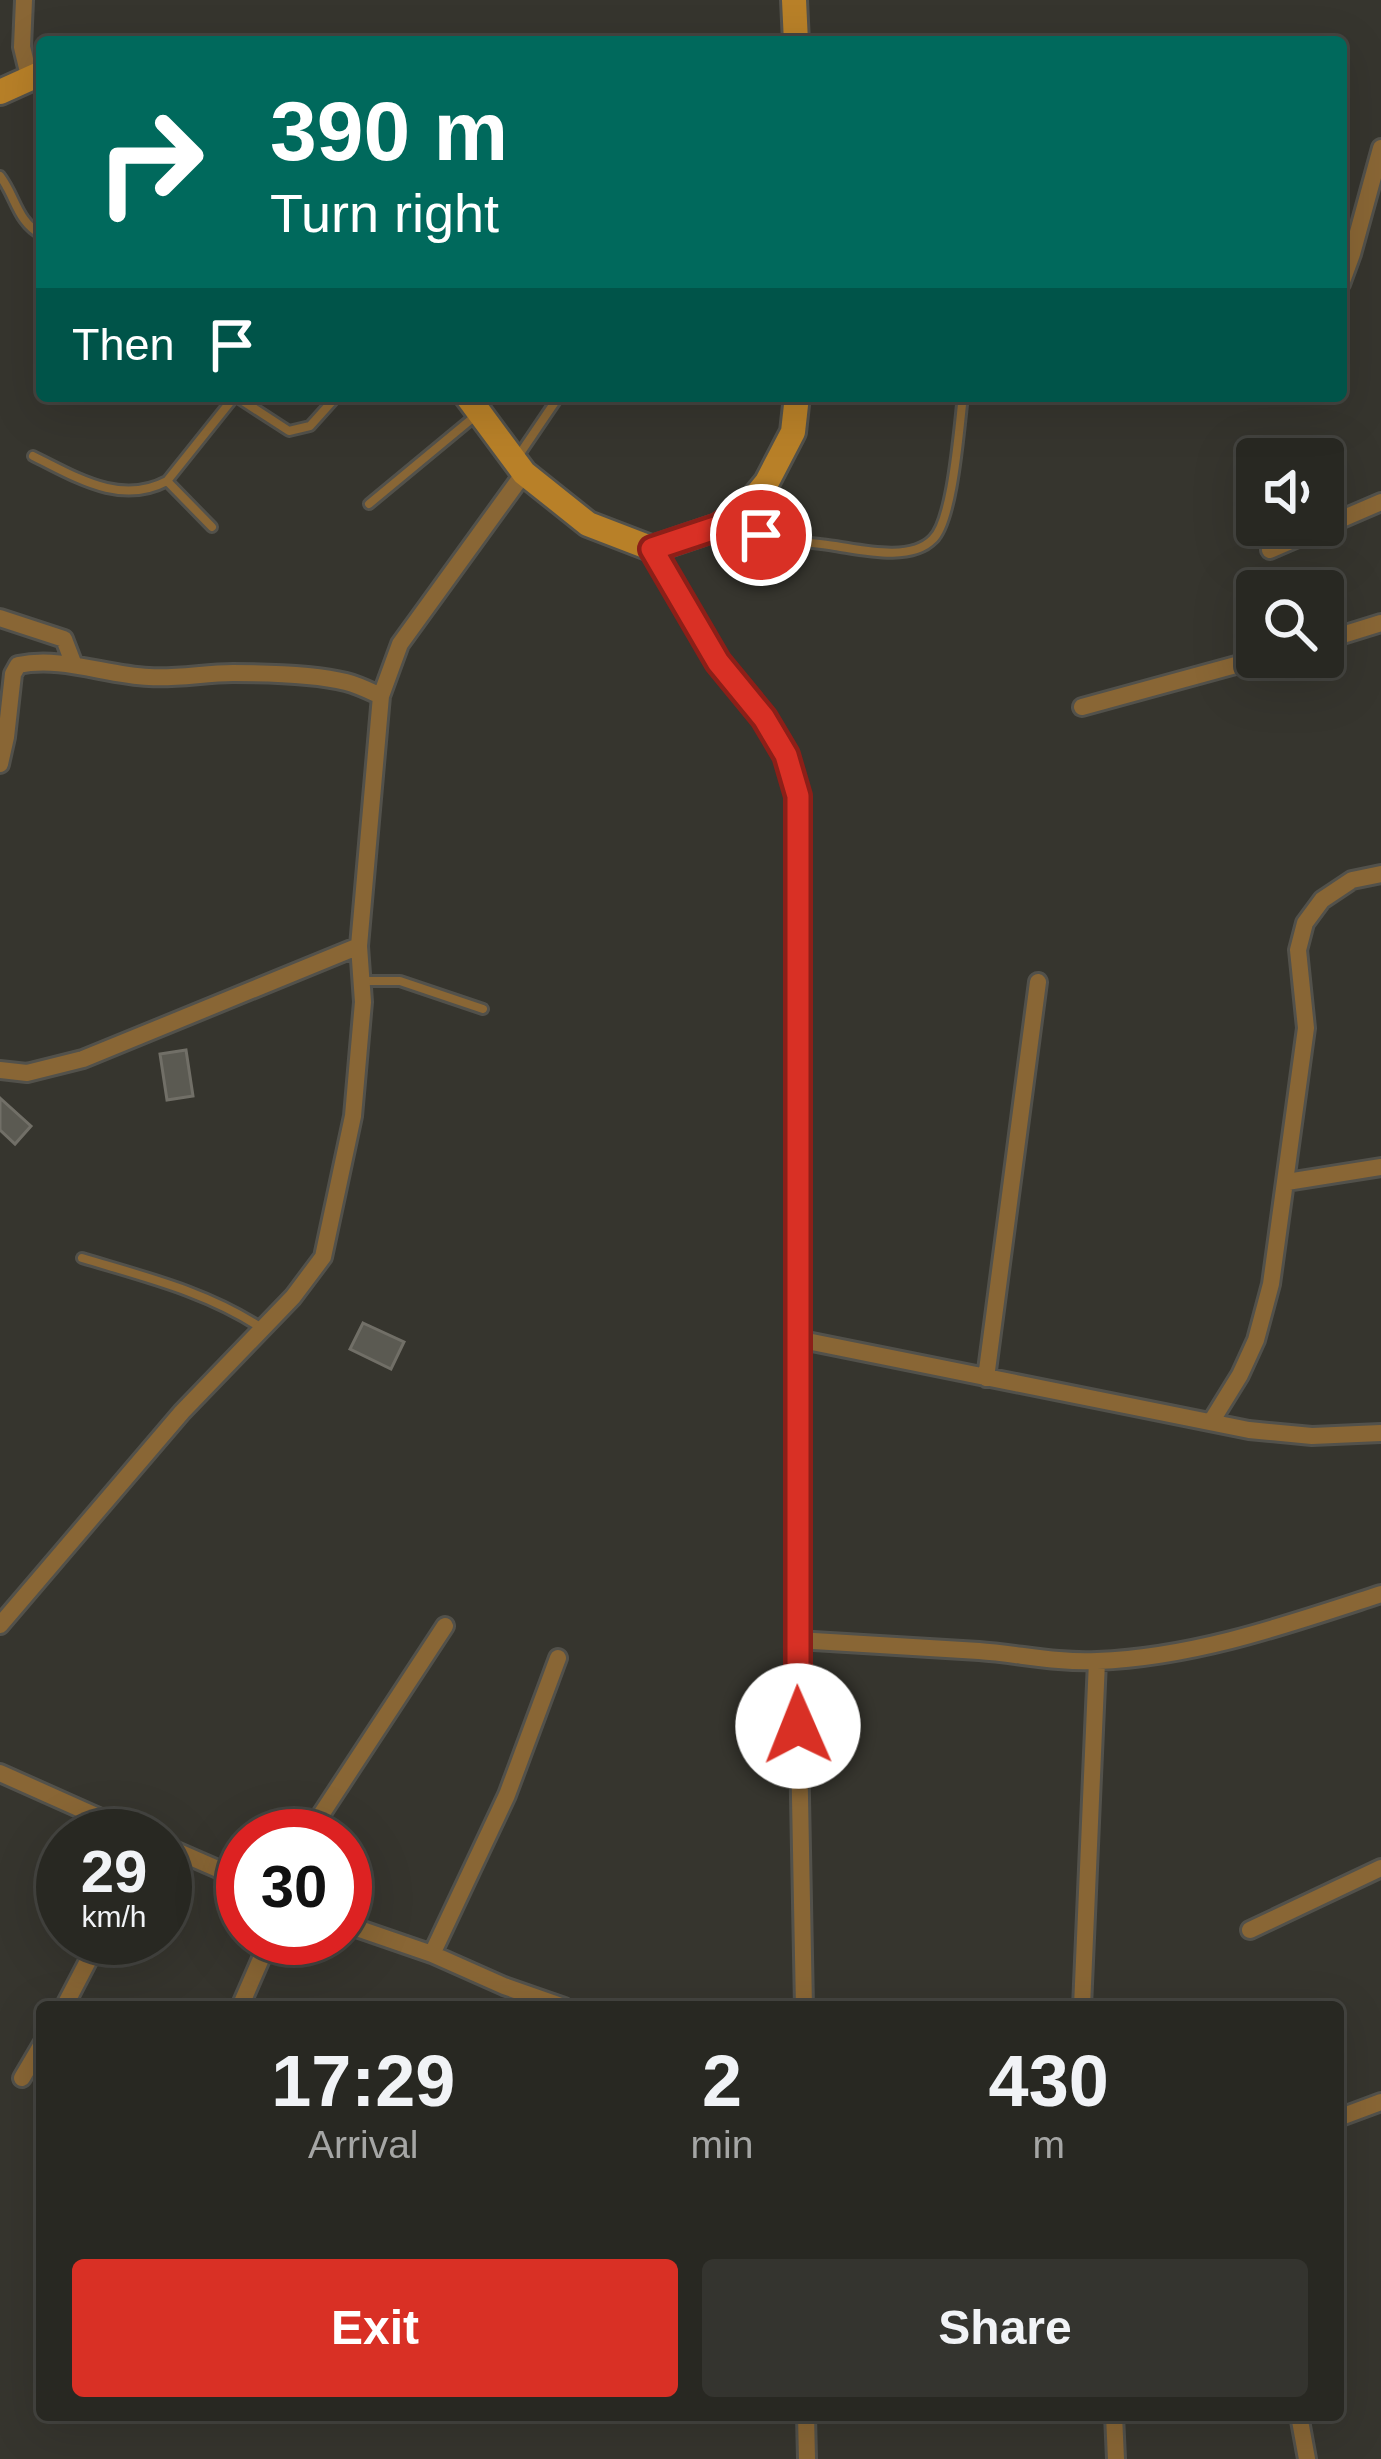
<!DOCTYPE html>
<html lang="en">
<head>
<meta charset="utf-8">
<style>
  :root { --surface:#282822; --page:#34342f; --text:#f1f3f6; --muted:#a5a6a5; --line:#444440; --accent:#d93025 }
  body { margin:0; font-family:Arial,sans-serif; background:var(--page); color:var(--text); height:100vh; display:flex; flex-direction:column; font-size:45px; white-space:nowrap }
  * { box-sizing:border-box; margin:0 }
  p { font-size:39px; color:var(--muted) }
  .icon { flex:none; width:66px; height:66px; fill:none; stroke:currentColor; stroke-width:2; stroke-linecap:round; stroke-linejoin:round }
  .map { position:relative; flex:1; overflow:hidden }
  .drawer { position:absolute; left:36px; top:2001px; width:1308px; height:420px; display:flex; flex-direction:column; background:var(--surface); border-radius:12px; box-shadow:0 12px 48px #0002,0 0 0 3px var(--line) }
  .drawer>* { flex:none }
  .top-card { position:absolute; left:36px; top:36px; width:1311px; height:366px; border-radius:12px; box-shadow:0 12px 48px #0002,0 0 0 3px var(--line); background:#00695c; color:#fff; overflow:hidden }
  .controls { position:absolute; left:1236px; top:438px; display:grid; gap:24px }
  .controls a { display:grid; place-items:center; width:108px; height:108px; border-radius:12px; background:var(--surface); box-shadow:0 12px 48px #0002,0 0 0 3px var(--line); font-size:60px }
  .speed { position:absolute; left:36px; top:1809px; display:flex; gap:24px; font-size:60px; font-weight:700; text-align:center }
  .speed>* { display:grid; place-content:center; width:156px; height:156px; border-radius:50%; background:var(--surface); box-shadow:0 12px 48px #0002,0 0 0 3px var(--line); line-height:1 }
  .speed small { font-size:30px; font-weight:400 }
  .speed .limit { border:18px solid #d22; background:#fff; color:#111 }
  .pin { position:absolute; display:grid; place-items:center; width:102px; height:102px; color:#fff; margin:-51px; border:6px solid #fff; border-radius:50%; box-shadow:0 3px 12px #0007 }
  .me { position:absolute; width:132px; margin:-66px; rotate:359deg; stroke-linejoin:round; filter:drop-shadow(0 0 9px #0008) }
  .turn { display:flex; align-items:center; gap:42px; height:252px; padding:0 36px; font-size:54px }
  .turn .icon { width:156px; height:156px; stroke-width:2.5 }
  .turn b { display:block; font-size:84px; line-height:102px }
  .then { display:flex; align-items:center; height:114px; padding:0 36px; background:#0003; gap:24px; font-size:45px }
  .eta { display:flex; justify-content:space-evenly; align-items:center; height:204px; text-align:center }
  .eta b { font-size:72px; font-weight:600; line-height:84px }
  .button { display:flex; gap:24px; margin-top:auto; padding:24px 36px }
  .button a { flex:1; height:138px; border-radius:12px; background:var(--accent); color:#fff; font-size:48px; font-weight:600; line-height:138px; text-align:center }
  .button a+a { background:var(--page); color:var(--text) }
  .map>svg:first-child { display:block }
  .building { fill:#5b5a52; stroke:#716f67; stroke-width:3 }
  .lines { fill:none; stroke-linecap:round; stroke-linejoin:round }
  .lane-casing { stroke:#52514b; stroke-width:14 }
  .street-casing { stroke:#52514b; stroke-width:22 }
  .secondary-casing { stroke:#52514b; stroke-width:30 }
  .lane { stroke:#896635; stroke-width:8 }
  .street { stroke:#896635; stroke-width:16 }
  .secondary { stroke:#b88028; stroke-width:24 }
  .route-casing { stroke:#8d1f18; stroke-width:30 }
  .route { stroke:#d93025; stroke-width:21 }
</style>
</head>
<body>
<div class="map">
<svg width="1381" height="2459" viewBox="0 0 1381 2459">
  <rect width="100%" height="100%" fill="#36352e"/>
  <path class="building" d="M 186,1050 L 193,1096 L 167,1100 L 160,1054 Z
    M 0,1098 L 31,1126 L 15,1144 L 0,1130 Z
    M 363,1323 L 404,1342 L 391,1369 L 350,1349 Z"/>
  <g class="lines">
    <defs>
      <path id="lane" d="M 0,176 C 16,197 17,222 42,235
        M 235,396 L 289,431 L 310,426 L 337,396
        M 519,455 L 559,396
        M 33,456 C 76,477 120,506 167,481
        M 369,504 L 474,417
        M 737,523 C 765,541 802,541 835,546 C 862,550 911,562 933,539 C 953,520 959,427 963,396
        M 212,527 L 167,481 L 235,396
        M 363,981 L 400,981 L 483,1009
        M 82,1258 C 145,1277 208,1292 263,1329"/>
      <path id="street" d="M 24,0 L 22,47 L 29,76
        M 1341,284 L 1352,254 L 1381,148
        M 653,549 L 718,662 L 764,718 L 786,755 L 798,796 L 797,1640 L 804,2007
        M 1270,550 L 1381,502
        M 0,618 L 64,639 L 74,665
        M 1323,641 L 1381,623
        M 1082,707 L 1265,657
        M 0,764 L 6,737 L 13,674 L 18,665 C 62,656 105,675 149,677 C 177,679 205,673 233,673 C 267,673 314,674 346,682 C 358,685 370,691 381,696
        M 0,1070 L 27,1073 L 83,1059 L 359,946
        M 1287,1182 L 1381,1167
        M 797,1339 L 1249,1430 L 1312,1436 L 1381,1433
        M 986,1378 L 1038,982
        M 1211,1422 L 1240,1375 L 1256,1340 L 1271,1284 L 1306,1028 L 1298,950 L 1305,923 L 1322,900 L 1352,880 L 1381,874
        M 0,1625 L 182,1412 L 293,1297 L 323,1257 L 353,1116 L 363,1002 L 359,946 L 381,696 L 400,644 L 524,473
        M 797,1640 C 857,1644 918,1647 979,1651 C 1019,1654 1057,1663 1097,1661 C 1196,1657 1289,1624 1381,1594
        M 0,1773 L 141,1836
        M 307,1836 L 445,1626
        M 165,1846 L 243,1880
        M 345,1924 L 432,1954 L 504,1986 L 564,2007
        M 1250,1930 L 1381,1868
        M 432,1954 L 507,1795 L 558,1658
        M 64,2007 L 100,1938
        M 240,2007 L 270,1938
        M 1082,2007 L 1097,1661
        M 22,2078 L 42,2044
        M 1338,2118 L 1381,2102
        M 806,2415 L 807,2459
        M 1114,2415 L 1116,2459
        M 1299,2415 L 1307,2459"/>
      <path id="secondary" d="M 794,0 L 796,42
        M 0,92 L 42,73
        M 467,396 L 524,473 L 588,524 L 653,549 L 718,527 L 745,509 L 767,482 L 793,432 L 797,396"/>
    </defs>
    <use href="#lane" class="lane-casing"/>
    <use href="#street" class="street-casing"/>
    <use href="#secondary" class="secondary-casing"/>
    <use href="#lane" class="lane"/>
    <use href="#street" class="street"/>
    <use href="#secondary" class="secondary"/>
  </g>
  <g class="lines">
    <defs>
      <path id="route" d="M 761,535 L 731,518 L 718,527 L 652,549 L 718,662 L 764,718 L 786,755 L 798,796 L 798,1726"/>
    </defs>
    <use href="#route" class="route-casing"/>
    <use href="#route" class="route"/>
  </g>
</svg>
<div class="controls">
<a><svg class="icon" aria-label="sound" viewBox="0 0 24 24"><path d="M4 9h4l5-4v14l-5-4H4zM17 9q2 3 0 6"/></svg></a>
<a><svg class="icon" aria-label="search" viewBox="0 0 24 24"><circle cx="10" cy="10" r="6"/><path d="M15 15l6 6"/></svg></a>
</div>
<div class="speed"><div>29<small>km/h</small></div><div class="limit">30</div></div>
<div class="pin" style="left:761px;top:535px;background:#d93025"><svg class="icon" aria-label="arrive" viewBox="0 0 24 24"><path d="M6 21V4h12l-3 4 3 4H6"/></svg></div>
<svg class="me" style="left:798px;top:1726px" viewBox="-20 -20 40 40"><circle r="19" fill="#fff"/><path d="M0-13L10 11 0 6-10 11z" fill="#d93025"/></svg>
<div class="top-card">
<div class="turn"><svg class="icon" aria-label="right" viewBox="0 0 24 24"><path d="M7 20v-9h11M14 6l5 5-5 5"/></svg><div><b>390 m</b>Turn right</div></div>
<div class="then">Then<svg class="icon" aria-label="arrive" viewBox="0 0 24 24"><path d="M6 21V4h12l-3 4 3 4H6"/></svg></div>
</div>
<section class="drawer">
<div class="eta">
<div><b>17:29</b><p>Arrival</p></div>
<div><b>2</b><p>min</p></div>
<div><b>430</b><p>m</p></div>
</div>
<div class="button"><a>Exit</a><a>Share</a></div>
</section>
</div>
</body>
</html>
